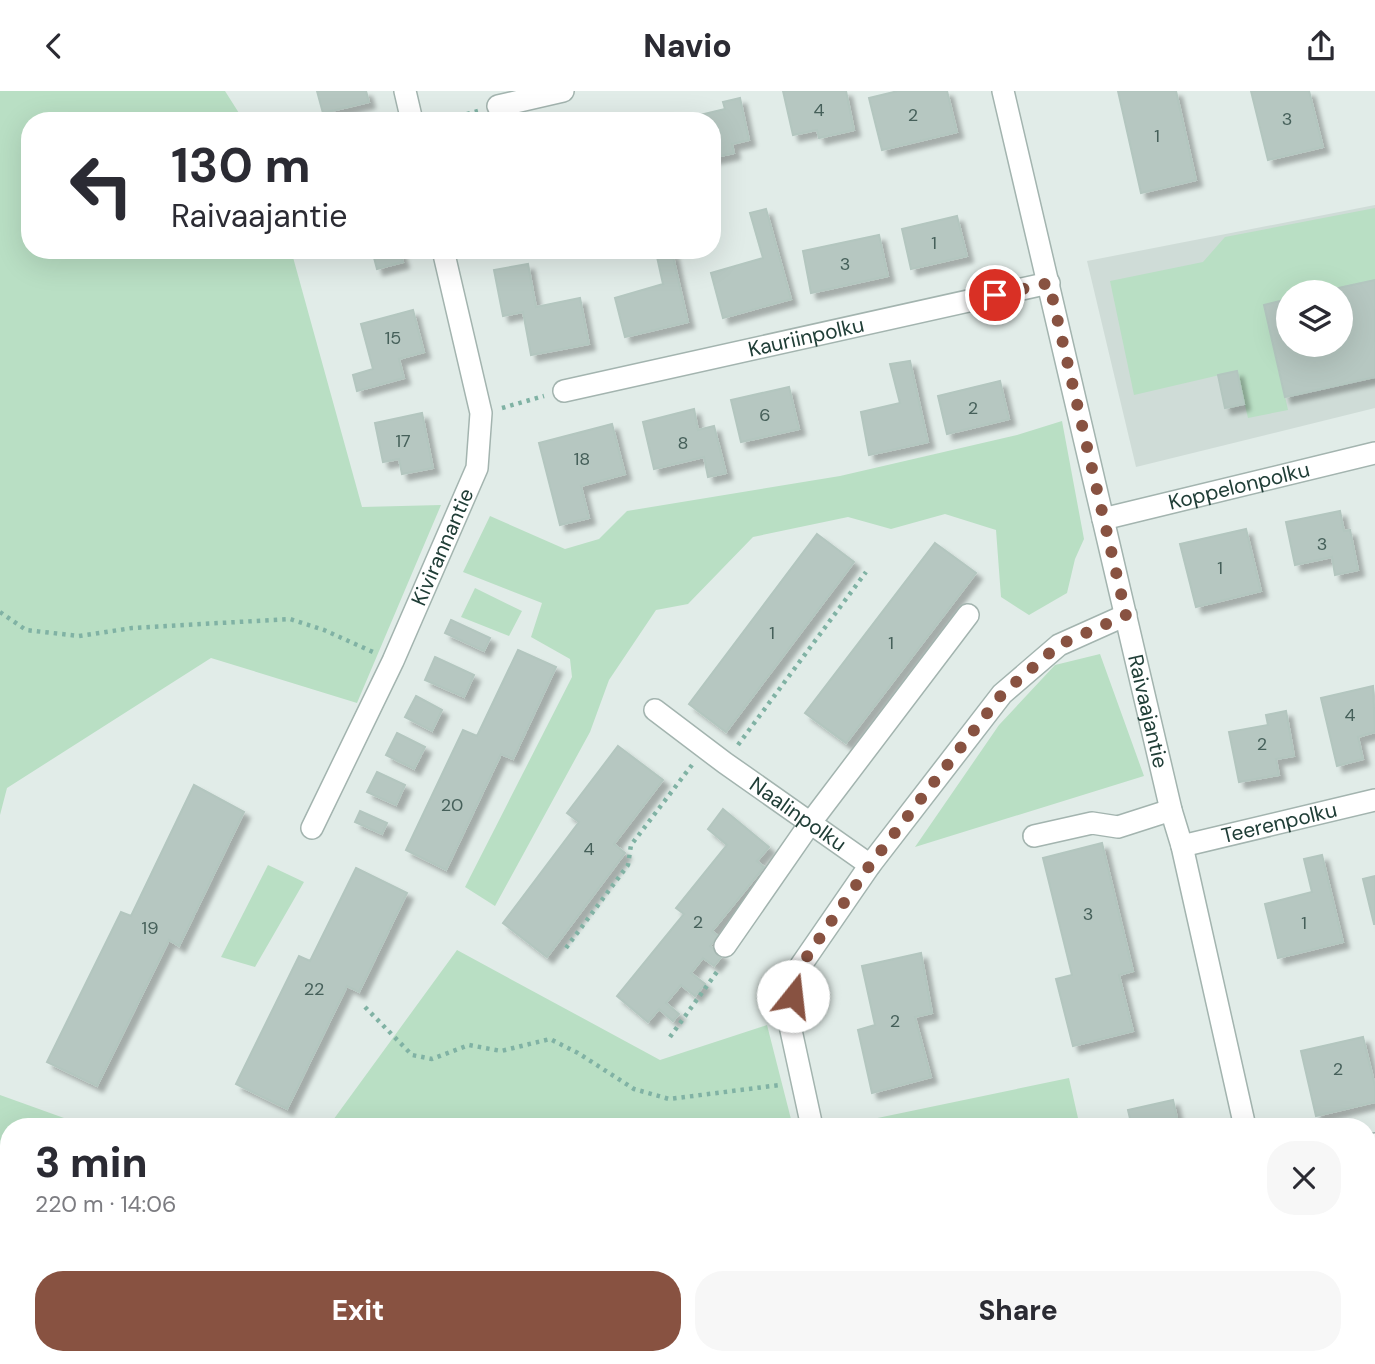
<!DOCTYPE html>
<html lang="en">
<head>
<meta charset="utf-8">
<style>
  :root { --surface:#fff; --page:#f7f7f7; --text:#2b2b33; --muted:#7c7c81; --accent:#885241 }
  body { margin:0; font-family:"DM Sans",sans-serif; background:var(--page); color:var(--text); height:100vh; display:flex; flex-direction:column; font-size:26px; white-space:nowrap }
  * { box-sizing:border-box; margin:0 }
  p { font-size:23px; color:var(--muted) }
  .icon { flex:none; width:38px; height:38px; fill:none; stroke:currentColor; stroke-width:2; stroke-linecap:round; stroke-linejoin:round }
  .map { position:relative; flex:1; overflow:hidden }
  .panel { position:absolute; left:0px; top:1027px; width:1376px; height:247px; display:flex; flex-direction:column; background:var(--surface); border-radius:28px 28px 0 0; box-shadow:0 7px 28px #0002 }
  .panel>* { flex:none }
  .top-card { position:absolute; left:21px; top:21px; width:700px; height:147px; border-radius:28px; box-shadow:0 7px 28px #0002; background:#fff; color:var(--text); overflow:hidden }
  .controls { position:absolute; left:1276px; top:189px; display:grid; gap:14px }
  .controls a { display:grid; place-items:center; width:77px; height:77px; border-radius:50%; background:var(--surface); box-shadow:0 7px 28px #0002; font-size:35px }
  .pin { position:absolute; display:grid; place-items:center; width:60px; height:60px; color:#fff; margin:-30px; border:4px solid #fff; border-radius:50%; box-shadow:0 2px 7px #0007 }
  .me { position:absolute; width:77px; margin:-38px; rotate:16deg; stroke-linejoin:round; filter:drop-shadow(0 0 5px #0008) }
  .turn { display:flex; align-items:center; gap:24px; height:147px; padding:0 35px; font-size:32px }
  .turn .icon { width:91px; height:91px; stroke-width:2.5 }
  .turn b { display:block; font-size:49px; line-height:60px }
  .round { display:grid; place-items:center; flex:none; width:74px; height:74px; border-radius:28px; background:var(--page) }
  .headline { display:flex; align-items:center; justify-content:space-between; height:119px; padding:0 35px }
  h1 { font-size:42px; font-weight:800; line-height:52px }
  .button { display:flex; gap:14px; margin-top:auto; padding:14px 35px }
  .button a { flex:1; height:80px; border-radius:28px; background:var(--accent); color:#fff; font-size:28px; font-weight:800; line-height:80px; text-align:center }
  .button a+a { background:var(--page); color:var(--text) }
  header { display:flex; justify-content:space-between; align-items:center; height:91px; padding:0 35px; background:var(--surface); font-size:32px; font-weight:800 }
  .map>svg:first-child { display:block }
  .built { fill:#cfdcd7; fill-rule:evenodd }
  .green { fill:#b9dfc4 }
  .building { fill:#b6c7c1; stroke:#b3c6bf; stroke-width:2; filter:url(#shadow) }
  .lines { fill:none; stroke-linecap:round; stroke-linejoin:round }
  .minor-casing { stroke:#a3b4af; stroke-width:24 }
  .path { stroke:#80b2a4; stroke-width:4.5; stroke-dasharray:3.5 5; stroke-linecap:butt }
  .minor { stroke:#fff; stroke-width:21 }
  .route { stroke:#885241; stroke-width:12; stroke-dasharray:0 21.6 }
  .labels { text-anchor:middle; stroke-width:5; stroke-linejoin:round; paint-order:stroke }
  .number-label { font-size:18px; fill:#46605a }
  .street-label { font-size:21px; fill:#203e37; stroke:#f2f9f5 }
</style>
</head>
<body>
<header><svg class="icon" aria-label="back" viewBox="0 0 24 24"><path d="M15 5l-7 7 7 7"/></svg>Navio<svg class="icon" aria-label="share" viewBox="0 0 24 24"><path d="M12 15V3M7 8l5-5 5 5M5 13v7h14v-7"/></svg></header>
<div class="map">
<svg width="1375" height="1273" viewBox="0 0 1375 1273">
  <defs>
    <filter id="shadow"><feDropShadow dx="6" dy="6" stdDeviation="2" flood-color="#0004"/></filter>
  </defs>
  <rect width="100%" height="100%" fill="#e1ece8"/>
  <path class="built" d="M 1375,114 L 1375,317 L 1136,376 L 1087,170 ZM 1288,201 L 1340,201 L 1340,254 L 1288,254 Z"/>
  <path class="green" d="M 0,0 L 225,0 L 244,30 L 30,30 L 30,159 L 291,159 L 362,416 L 441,414 L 357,612 L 211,567 L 7,697 L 0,724 Z
    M 1375,117 L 1375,189 L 1320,201 L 1288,201 L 1288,208 L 1265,214 L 1288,319 L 1248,327 L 1237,280 L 1134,304 L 1110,190 L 1203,171 L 1225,146 Z
    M 1062,330 L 1084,448 L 1075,468 L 1067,502 L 1029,524 L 1001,506 L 996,439 L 945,423 L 891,438 L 848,426 L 753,446 L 688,513 L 656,519 L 609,589 L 590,641 L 495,815 L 465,796 L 572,586 L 570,568 L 531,546 L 542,512 L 463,481 L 490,425 L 565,458 L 599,448 L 627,420 L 840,385 L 1017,344 Z
    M 475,497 L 522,520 L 509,545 L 461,526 Z
    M 1100,563 L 1144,685 L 915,756 L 999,634 L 1055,574 Z
    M 268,774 L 304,791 L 255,876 L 221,866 Z
    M 457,859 L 660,969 L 767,934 L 793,1036 L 328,1036 Z
    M 1069,987 L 1080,1036 L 839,1035 Z
    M 0,1004 L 89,1036 L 9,1036 L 9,1265 L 232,1265 L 233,1273 L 0,1273 Z"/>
  <path class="building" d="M 317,0 L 366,0 L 369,11 L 323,22 Z
    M 783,0 L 846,0 L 854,39 L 819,47 L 817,39 L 793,44 Z
    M 898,0 L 947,0 L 957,41 L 882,59 L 869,7 Z
    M 1118,0 L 1176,0 L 1196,89 L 1141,102 Z
    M 1251,0 L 1309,0 L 1323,56 L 1268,69 Z
    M 740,7 L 749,49 L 732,53 L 734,62 L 712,67 L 712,30 L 675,30 L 725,18 L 723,11 Z
    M 766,118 L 791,208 L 723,227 L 711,182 L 763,167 L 750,122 Z
    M 957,125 L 967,165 L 911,178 L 902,138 Z
    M 879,144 L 888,185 L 811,202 L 803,160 Z
    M 372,159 L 399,159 L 403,171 L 377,178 Z
    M 672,161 L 688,231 L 625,246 L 615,207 L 663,193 L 657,166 Z
    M 528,173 L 536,216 L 580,207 L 589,253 L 531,264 L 523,221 L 503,225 L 494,179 Z
    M 1375,189 L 1375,286 L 1285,306 L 1264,214 L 1288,208 L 1288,254 L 1340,254 L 1340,201 L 1320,201 Z
    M 413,219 L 424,261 L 399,268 L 404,287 L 357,300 L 353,284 L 373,278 L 361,233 Z
    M 910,270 L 928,351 L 869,364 L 861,321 L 900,312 L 890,273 Z
    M 1237,280 L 1244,313 L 1225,317 L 1218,284 Z
    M 1000,290 L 1009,328 L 947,343 L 938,305 Z
    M 789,296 L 799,338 L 741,351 L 731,309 Z
    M 694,318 L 698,339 L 714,335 L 726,382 L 708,386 L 704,366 L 654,378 L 643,331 Z
    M 422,322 L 433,377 L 402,383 L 399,368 L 383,371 L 375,332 Z
    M 612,333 L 625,383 L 581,395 L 589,427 L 560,434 L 539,352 Z
    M 1340,420 L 1344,440 L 1350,439 L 1358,479 L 1335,484 L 1332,466 L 1295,474 L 1286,431 Z
    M 1246,438 L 1261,500 L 1196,516 L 1180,453 Z
    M 817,443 L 854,471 L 726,641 L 689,613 Z
    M 935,452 L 976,482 L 846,652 L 805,622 Z
    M 451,529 L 490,547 L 484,560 L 445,542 Z
    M 518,559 L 556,576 L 513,668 L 501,663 L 446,779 L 406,759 L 463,639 L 477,645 Z
    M 435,566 L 474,584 L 464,606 L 425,589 Z
    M 1373,595 L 1375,641 L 1358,646 L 1363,668 L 1337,675 L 1321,607 Z
    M 416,605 L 442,619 L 432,640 L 405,626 Z
    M 1286,620 L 1294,665 L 1276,668 L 1279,684 L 1239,691 L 1229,641 L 1268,634 L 1266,624 Z
    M 397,642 L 425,656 L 414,678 L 386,664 Z
    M 618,655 L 663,689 L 614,753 L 625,762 L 547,866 L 503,832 L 579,731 L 567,722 Z
    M 377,681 L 405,694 L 396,714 L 367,701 Z
    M 194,694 L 244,721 L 179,855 L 169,849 L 97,995 L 47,971 L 121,821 L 131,825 Z
    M 723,718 L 769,756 L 757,770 L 764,776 L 712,840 L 718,845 L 710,855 L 722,865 L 714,875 L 703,867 L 691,882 L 705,893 L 695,905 L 681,894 L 666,912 L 679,923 L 673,930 L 659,918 L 648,931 L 617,905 L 684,823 L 676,817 L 727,754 L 708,738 Z
    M 360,720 L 387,732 L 382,743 L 355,731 Z
    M 1102,752 L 1133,880 L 1119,884 L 1133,940 L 1073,955 L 1056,888 L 1072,884 L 1043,767 Z
    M 1322,764 L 1343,851 L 1278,867 L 1265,813 L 1312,801 L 1304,768 Z
    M 356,777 L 407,802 L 359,901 L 347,895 L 287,1018 L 236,993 L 299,865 L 310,870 Z
    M 1375,785 L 1375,833 L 1374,833 L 1363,788 Z
    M 921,862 L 932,922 L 915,926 L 931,986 L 872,1002 L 858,939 L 875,934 L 862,875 Z
    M 1363,946 L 1375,995 L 1375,1011 L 1316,1025 L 1301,960 Z
    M 1173,1009 L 1179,1036 L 1132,1036 L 1128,1019 Z
    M 1375,1119 L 1375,1186 L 1367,1188 L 1367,1121 Z
    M 731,1265 L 732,1273 L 672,1273 L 704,1265 Z
    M 814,1265 L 816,1273 L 761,1273 L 759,1266 Z
    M 943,1265 L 991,1265 L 993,1273 L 944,1273 Z"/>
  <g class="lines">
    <defs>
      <g id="minor">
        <path d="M 405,0 L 412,30"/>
        <path id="s1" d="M 1003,0 L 1171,719 L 1182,755 L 1245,1036"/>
        <path d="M 498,15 L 563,0"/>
        <path id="s2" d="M 564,300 L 1049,192"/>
        <path id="s3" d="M 1103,428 L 1375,362"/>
        <path id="s4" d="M 655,619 L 725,672 L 870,774"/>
        <path id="s5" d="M 312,737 L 393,570 L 477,377 L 481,322 L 443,159"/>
        <path d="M 1034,745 L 1092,732 L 1118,736 L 1171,719"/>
        <path id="s6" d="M 1182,755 L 1375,709"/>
        <path d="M 725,855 L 811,731 L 968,524"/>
        <path d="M 812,1036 L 789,930 L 797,880 L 870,774 L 1002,603 L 1059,554 L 1126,524"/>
        <path d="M 1367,1055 L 1375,1053"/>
        <path d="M 863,1265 L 865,1273"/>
        <path d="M 1299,1265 L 1301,1273"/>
        <path d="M 440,1273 L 473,1265"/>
      </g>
    </defs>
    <use href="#minor" class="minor-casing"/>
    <path class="path" d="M 442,30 L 478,20
      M 502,317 L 544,305
      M 0,521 L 26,539 L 79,545 L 132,537 L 290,528 L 324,539 L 373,561
      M 738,654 L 866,481
      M 566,857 L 628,774 L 631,754 L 692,674
      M 365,916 L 412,964 L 432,968 L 469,954 L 501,960 L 550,948 L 578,962 L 634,998 L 669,1008 L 780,994
      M 670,946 L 719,878"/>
    <use href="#minor" class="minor"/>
  </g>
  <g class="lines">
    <path class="route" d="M 793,905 L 797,880 L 870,774 L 1002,603 L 1059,554 L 1126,524 L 1049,192 L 995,204"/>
  </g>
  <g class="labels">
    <g class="number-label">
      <text x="819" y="25">4</text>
      <text x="913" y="30">2</text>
      <text x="1287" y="34">3</text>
      <text x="1157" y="51">1</text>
      <text x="934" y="158">1</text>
      <text x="845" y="179">3</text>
      <text x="393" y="253">15</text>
      <text x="973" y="323">2</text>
      <text x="765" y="330">6</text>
      <text x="403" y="356">17</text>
      <text x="683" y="358">8</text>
      <text x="582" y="374">18</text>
      <text x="1322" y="459">3</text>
      <text x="1220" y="483">1</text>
      <text x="772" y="548">1</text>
      <text x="891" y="558">1</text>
      <text x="1350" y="630">4</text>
      <text x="1262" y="659">2</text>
      <text x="452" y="720">20</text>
      <text x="589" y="764">4</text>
      <text x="1088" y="829">3</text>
      <text x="698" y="837">2</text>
      <text x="1304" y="838">1</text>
      <text x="150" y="843">19</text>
      <text x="314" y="904">22</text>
      <text x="895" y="936">2</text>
      <text x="1338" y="984">2</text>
    </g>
    <g class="street-label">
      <text dy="7" stroke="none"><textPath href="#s2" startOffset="248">Kauriinpolku</textPath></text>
      <text dy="7" stroke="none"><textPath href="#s3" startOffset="140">Koppelonpolku</textPath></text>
      <text dy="7" stroke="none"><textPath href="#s5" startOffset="310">Kivirannantie</textPath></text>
      <text dy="7" stroke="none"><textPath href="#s1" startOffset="637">Raivaajantie</textPath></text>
      <text dy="7" stroke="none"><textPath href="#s4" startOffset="177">Naalinpolku</textPath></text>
      <text dy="7" stroke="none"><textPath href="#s6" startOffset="100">Teerenpolku</textPath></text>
    </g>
  </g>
</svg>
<div class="controls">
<a><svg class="icon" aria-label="layers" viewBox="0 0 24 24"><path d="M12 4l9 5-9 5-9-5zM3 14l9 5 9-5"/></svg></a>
</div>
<div class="pin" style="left:995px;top:204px;background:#d93025"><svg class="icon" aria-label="arrive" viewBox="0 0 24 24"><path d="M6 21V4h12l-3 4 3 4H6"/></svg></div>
<svg class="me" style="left:793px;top:905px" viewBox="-20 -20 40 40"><circle r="19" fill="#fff"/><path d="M0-13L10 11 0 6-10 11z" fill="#885241"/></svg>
<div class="top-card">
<div class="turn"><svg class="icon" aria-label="left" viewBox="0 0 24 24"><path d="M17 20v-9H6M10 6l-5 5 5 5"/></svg><div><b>130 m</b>Raivaajantie</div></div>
</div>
<section class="panel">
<div class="headline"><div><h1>3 min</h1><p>220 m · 14:06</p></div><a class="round"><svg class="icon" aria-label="close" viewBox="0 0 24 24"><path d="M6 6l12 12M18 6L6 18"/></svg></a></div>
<div class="button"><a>Exit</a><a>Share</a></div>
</section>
</div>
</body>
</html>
